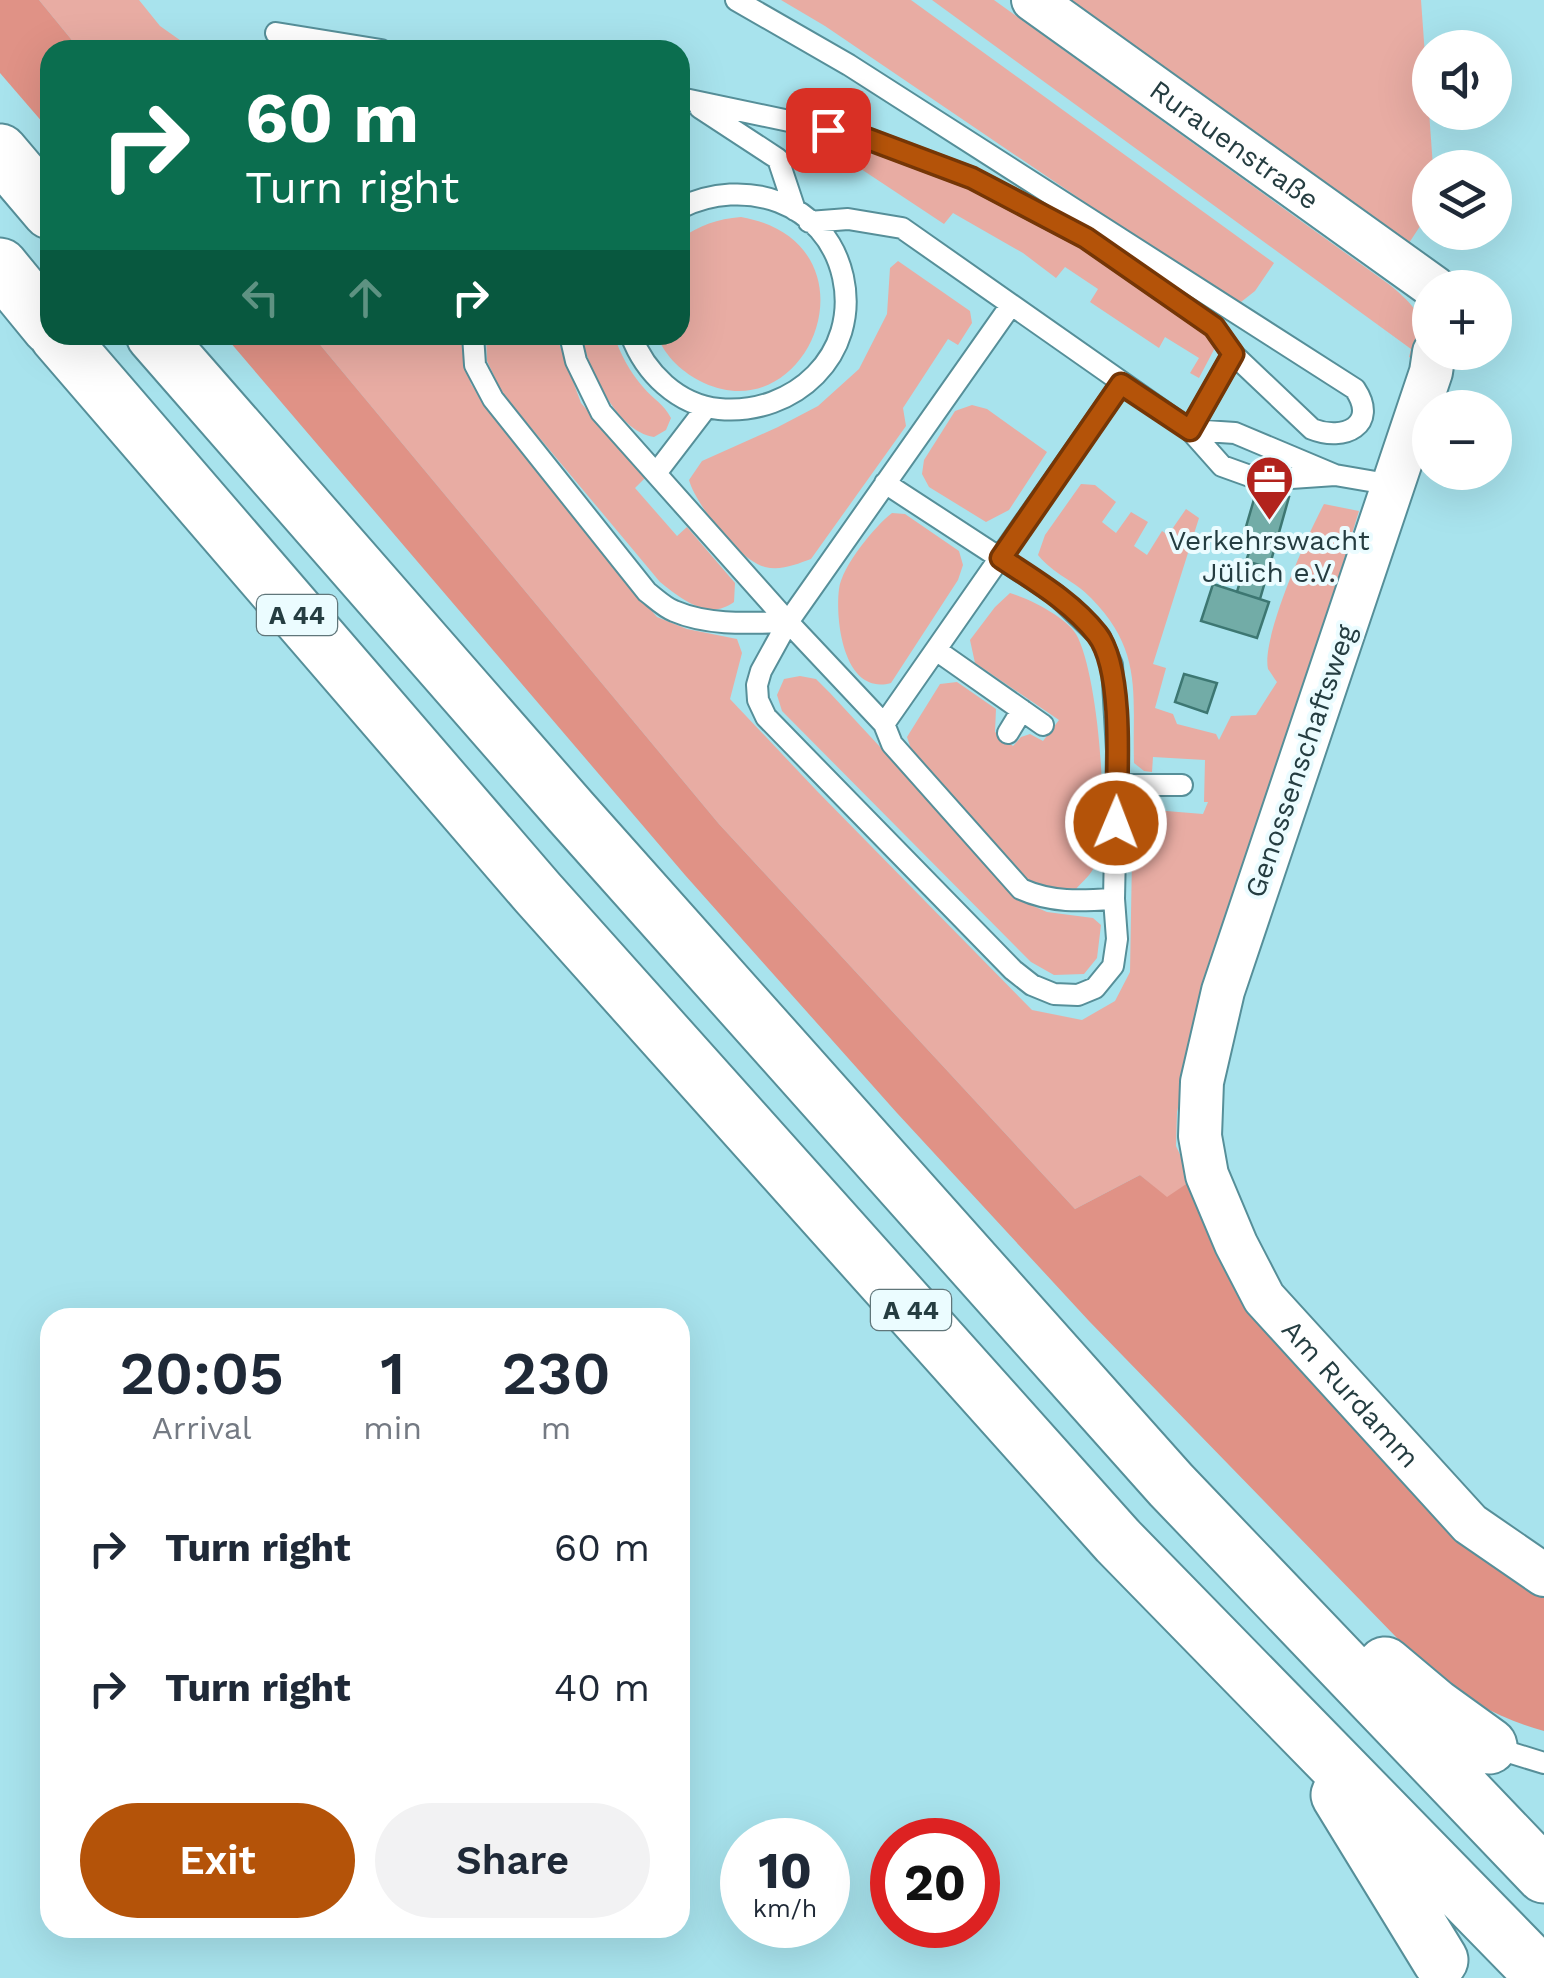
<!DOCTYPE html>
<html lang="en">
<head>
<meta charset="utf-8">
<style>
  :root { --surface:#fff; --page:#f2f2f3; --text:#1f2937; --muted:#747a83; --accent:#b45309 }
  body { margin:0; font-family:"Work Sans",sans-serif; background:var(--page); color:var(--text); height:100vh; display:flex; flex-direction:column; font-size:38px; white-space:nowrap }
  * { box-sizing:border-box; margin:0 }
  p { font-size:32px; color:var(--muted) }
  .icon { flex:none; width:55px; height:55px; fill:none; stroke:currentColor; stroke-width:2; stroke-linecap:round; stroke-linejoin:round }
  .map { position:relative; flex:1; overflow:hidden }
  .side { position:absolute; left:40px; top:1308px; width:650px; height:630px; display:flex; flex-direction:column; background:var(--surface); border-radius:30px; box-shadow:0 10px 40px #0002 }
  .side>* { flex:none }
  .hud { position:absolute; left:40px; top:40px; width:650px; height:305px; border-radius:30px; box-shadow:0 10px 40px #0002; background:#0b6e4f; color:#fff; overflow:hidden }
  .fabs { position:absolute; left:1412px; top:30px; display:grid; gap:20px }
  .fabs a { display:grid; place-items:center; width:100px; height:100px; border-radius:50%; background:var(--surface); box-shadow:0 10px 40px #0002; font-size:50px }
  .speed { position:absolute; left:720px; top:1818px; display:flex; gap:20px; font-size:50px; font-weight:700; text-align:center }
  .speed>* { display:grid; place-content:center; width:130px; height:130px; border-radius:50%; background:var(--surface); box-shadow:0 10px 40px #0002; line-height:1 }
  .speed small { font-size:25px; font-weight:400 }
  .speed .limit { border:15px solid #d22; background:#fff; color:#111 }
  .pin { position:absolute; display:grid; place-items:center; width:85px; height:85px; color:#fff; margin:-42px; border-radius:20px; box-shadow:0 5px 15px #0006 }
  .me { position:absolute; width:110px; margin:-55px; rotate:1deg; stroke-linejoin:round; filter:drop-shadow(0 0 8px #0008) }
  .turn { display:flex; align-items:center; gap:35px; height:210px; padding:0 40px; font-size:45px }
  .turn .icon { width:130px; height:130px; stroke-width:2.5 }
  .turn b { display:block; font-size:70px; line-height:85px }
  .lanes { display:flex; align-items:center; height:95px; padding:0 40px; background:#0003; justify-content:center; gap:50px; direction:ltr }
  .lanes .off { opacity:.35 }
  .eta { display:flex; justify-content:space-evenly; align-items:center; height:170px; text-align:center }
  .eta b { font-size:60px; font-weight:600; line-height:70px }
  .button { display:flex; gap:20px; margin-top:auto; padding:20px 40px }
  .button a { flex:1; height:115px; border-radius:60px; background:var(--accent); color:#fff; font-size:40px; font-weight:600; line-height:115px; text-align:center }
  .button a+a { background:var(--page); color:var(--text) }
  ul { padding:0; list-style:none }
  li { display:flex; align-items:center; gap:30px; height:140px; padding:0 40px }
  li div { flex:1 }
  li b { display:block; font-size:38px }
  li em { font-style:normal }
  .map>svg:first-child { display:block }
  .green { fill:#e8aca3 }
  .forest { fill:#e09286 }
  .building { fill:#72aca7; stroke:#3d7772; stroke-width:2.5 }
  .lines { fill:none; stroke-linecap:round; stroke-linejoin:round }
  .lane-casing { stroke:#568f99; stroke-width:24 }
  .street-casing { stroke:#568f99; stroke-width:46 }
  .highway-casing { stroke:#568f99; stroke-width:59 }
  .lane { stroke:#fff; stroke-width:20 }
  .street { stroke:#fff; stroke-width:42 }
  .highway { stroke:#fff; stroke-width:55 }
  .route-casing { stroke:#753606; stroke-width:25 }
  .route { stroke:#b45309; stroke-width:18 }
  .labels { text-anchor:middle; stroke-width:8; stroke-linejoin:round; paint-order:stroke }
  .shield { fill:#ebfcff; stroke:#60767a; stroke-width:2.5 }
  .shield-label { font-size:25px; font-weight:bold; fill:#253d41 }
  .street-label { font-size:28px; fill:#253d41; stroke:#ebfcff }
  .poi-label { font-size:28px; fill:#253d41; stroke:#ebfcff }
</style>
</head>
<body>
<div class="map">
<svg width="1544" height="1978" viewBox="0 0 1544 1978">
  <rect width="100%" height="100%" fill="#a8e3ed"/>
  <path class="green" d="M 39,0 L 139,0 L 160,26 L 194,50 L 80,50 Z
    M 781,0 L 911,0 L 1274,263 L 1255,291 L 1241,302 L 1229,300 L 825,26 Z
    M 932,0 L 994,0 L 1390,285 C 1423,313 1425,319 1420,362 L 1409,357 L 1411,349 Z
    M 1064,0 L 1421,0 L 1433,167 L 1430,168 L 1430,211 L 1407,246 Z
    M 879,153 L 961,183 L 1063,233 L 1209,329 L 1218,342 L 1199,378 L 1190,373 L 1199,358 L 1165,337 L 1159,348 L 1090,302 L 1098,289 L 1065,267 L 1056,278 L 1023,253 L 953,213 L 944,224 L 861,169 L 860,161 L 867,155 Z
    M 741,217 C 883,242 812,432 704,383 C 683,373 665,357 657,335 L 680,335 L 680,239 C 700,225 717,219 741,217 Z
    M 898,261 L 970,311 L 972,323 L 958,345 L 948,339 L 903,408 L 906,426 L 811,559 C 797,564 781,571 765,567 C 740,561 696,505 689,480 L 702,461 L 778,427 L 818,406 L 859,369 L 887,314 L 890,268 Z
    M 312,335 L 462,335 L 471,384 L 611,564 L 657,617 L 687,629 L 737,639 L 742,653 L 730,699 L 817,791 L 1032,1010 L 1082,1020 L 1115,1001 L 1130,972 L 1133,799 L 1141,792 L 1152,795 L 1154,810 L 1203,814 L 1208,802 L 1204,802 L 1205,760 L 1153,757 L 1152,772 L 1144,771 L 1134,763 C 1132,695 1144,652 1091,598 C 1075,581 1053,574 1038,555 L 1045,535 L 1081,484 L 1095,485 L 1116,502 L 1102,522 L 1116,533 L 1131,512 L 1148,522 L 1134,546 L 1147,555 L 1162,531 L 1168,535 L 1186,509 L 1199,518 L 1153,664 L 1166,668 L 1155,708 L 1173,714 L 1177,724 L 1216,734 L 1219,740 L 1231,716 L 1256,715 L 1277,682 C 1276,681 1269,670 1268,669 C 1261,637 1308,534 1324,504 L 1359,511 L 1272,794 L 1207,986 L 1177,1112 L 1176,1146 L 1192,1180 L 1167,1198 L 1140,1175 L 1075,1209 L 719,824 Z
    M 486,335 L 556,335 L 581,403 L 646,477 L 635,488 L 677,536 L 687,527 L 735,583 L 734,602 C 709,621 681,599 660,582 L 502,393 L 487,361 Z
    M 581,335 L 614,335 C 620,354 630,372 643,387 C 653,399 664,404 671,418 L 666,430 L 654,437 C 616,431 589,369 581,335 Z
    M 972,405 L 987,409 L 1047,452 L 1009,510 L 986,522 L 929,487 L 922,474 L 924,460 L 955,411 Z
    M 892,513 L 905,514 L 959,551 L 963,565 L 958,580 L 891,683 C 844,696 835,621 839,589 C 842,566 875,526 892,513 Z
    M 1010,593 C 1028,598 1066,617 1076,634 C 1098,672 1111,824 1095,865 C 1092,874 1082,882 1076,889 L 1051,889 L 1029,881 L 912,752 L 907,737 L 940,684 L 957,682 L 996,709 L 995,732 L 1013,746 L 1021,737 L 1030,734 L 1043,741 L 1059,720 L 975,663 L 970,640 L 995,607 Z
    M 800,676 L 816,679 L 830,693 L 1024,902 L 1047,912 L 1093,918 L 1101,925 L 1097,958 L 1084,974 L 1054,975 L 1031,962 L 782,711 L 777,695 L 784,679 Z"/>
  <path class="forest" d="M 0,0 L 39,0 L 80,50 L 50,50 L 50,131 L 0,73 Z
    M 224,335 L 312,335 L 719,824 L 1075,1209 L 1140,1175 L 1167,1197 L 1192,1180 L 1198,1207 L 1544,1587 L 1544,1731 C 1501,1719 1467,1700 1431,1673 L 1089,1321 L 897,1113 L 685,875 Z"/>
  <path class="building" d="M 1257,489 L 1289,497 L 1269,568 L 1246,561 L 1251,547 L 1241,544 Z
    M 1246,561 L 1269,568 L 1260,599 L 1237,592 Z
    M 1213,584 L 1269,602 L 1257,638 L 1201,621 Z
    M 1184,674 L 1217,683 L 1207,713 L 1175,702 Z"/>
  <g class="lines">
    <defs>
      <path id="lane" d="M 302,50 L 276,33 L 381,50
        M 680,98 L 860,136 L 972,178 L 1086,238 L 1214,327 L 1233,354 L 1312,429 C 1344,442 1379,425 1355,389 L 849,65 L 736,0
        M 700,108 L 778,159 L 795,210
        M 809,222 L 848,219 L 902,228 L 1190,430 L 1233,354
        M 473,335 L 475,365 L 493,399 L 647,592 C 655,598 664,607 674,611 C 709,626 751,623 788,622
        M 570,335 L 576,361 L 601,412 L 788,622 L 884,724 L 892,744 L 1021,889 C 1052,903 1081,901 1114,899
        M 631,335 C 645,373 678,405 719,409 C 794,416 860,355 843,277 C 826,201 744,176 680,208
        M 657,472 L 706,408
        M 1335,475 L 1235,433 L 1190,430 L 1222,466 L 1261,480 L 1335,475 L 1393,485
        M 885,483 L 1055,594 L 1100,637 L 1112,665 L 1117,751 L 1114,899 L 1117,939 L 1113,966 L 1095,988 L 1078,995 L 1054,994 L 1032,985 L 1013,970 L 766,717 L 758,700 L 757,685 L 761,671 L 788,622 L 1011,305
        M 936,650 L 1043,725
        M 884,724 L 1121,384
        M 1008,733 L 1022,710
        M 1117,785 L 1182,785
        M 1489,1746 L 1544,1763"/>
      <g id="street">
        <path id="s1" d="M 1033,0 L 1435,288"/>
        <path id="s2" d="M 1434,352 L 1431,372 L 1223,991 L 1202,1082 L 1200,1136 L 1207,1175 L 1236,1244 L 1264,1298 L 1470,1524 L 1544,1575"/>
      </g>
      <path id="highway" d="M 0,152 L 50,211
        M 0,266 L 50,327
        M 57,335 L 538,893 L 1118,1541 L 1544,1977
        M 154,335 L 571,812 L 1171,1485 L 1544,1875
        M 1385,1665 L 1435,1707 L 1489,1746
        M 1339,1795 L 1440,1960"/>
    </defs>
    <use href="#lane" class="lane-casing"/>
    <use href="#street" class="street-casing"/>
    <use href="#highway" class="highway-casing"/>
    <use href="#lane" class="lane"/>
    <use href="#street" class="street"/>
    <use href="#highway" class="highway"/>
  </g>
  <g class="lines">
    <defs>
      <path id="route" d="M 828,130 L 860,136 L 972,178 L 1086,238 L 1214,327 L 1233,354 L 1190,430 L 1121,384 L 1001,558 C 1034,580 1072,602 1097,634 C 1125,670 1117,777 1116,823"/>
    </defs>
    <use href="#route" class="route-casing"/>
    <use href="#route" class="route"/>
  </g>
  <defs>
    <symbol id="office-pin" viewBox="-11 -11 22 30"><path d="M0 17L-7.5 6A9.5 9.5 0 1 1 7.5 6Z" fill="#b2231d" stroke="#ebfcff"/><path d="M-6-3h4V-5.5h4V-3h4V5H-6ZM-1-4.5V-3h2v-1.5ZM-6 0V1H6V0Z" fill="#fff"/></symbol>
  </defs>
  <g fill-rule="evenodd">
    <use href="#office-pin" x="1242" y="452" width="55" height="75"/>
  </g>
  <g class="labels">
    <g class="shield">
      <rect x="257" y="595" width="80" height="40" rx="8"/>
      <rect x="871" y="1290" width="80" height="40" rx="8"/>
    </g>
    <g class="shield-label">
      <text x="297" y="624">A 44</text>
      <text x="911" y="1319">A 44</text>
    </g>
    <g class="street-label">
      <text dy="10" stroke="none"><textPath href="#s1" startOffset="248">Rurauenstraße</textPath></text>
      <text transform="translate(1300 761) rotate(-71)" y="10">Genossenschaftsweg</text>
      <text dy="10" stroke="none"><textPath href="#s2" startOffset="1125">Am Rurdamm</textPath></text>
    </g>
    <g class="poi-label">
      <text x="1269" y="550">Verkehrswacht<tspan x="1269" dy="32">Jülich e.V.</tspan></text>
    </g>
  </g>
</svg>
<div class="fabs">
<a><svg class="icon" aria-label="sound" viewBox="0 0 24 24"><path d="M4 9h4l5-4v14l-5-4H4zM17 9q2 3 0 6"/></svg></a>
<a><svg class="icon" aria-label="layers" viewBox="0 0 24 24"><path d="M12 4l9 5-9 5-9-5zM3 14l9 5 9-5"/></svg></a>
<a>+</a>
<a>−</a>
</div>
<div class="speed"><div>10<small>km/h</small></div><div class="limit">20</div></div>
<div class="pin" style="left:828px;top:130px;background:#d93025"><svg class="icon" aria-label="arrive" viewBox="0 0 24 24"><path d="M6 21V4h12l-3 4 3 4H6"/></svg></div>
<svg class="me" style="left:1116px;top:823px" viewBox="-20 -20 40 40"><circle r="17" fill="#b45309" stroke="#fff" stroke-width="3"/><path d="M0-11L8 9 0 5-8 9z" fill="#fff"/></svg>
<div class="hud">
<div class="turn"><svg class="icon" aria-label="right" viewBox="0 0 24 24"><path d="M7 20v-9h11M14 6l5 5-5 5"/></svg><div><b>60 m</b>Turn right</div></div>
<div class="lanes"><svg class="icon off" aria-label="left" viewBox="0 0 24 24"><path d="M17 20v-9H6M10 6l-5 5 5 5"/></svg><svg class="icon off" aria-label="ahead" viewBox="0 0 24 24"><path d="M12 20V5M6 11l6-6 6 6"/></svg><svg class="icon" aria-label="right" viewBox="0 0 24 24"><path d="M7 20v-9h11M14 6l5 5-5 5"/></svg></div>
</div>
<section class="side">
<div class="eta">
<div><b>20:05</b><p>Arrival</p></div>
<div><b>1</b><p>min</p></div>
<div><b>230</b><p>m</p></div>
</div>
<ul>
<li><svg class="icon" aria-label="right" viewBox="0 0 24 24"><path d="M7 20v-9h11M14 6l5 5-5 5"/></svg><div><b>Turn right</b></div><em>60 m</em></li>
<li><svg class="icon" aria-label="right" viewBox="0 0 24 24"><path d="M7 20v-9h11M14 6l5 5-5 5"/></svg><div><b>Turn right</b></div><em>40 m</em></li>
</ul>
<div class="button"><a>Exit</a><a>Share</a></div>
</section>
</div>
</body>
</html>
